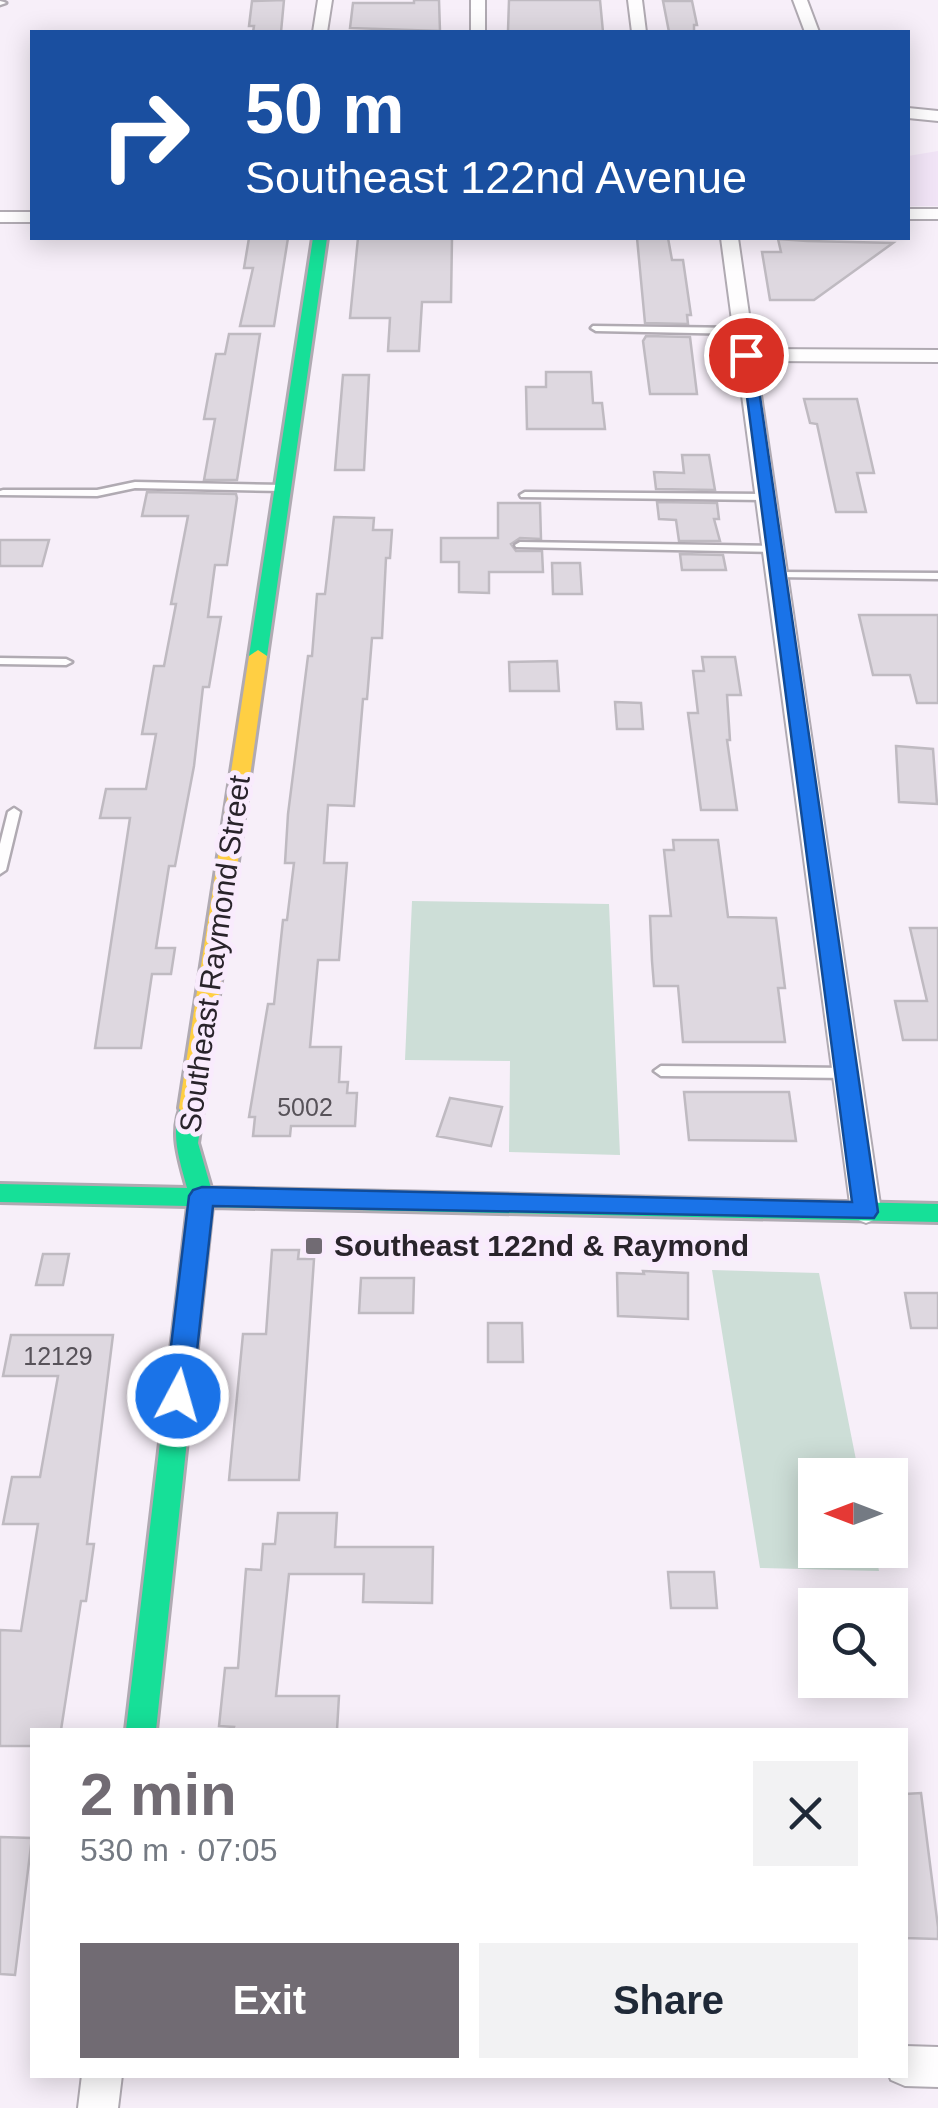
<!DOCTYPE html>
<html lang="en">
<head>
<meta charset="utf-8">
<style>
  :root { --surface:#fff; --page:#f2f2f3; --text:#1f2937; --muted:#747a83; --accent:#716b73 }
  body { margin:0; font-family:Helvetica,sans-serif; background:var(--page); color:var(--text); height:100vh; display:flex; flex-direction:column; font-size:38px; white-space:nowrap }
  * { box-sizing:border-box; margin:0 }
  p { font-size:32px; color:var(--muted) }
  .icon { flex:none; width:55px; height:55px; fill:none; stroke:currentColor; stroke-width:2; stroke-linecap:round; stroke-linejoin:round }
  .map { position:relative; flex:1; overflow:hidden }
  .sheet { position:absolute; left:30px; top:1728px; width:878px; height:350px; display:flex; flex-direction:column; background:var(--surface); border-radius:0px; box-shadow:0 5px 25px #0003 }
  .sheet>* { flex:none }
  .hud { position:absolute; left:30px; top:30px; width:880px; height:210px; border-radius:0px; box-shadow:0 5px 25px #0003; background:#1a4fa0; color:#fff; overflow:hidden }
  .needle { width:65px; rotate:270deg }
  .tools { position:absolute; left:798px; top:1458px; display:grid; gap:20px }
  .tools a { display:grid; place-items:center; width:110px; height:110px; border-radius:0px; background:var(--surface); box-shadow:0 5px 25px #0003; font-size:50px }
  .pin { position:absolute; display:grid; place-items:center; width:85px; height:85px; color:#fff; margin:-42px; border:5px solid #fff; border-radius:50%; box-shadow:0 2px 10px #0007 }
  .me { position:absolute; width:110px; margin:-55px; rotate:6deg; stroke-linejoin:round; filter:drop-shadow(0 0 8px #0008) }
  .turn { display:flex; align-items:center; gap:35px; height:210px; padding:0 50px; font-size:45px }
  .turn .icon { width:130px; height:130px; stroke-width:2.5 }
  .turn b { display:block; font-size:70px; line-height:85px }
  .round { display:grid; place-items:center; flex:none; width:105px; height:105px; border-radius:0px; background:var(--page) }
  .head { display:flex; align-items:center; justify-content:space-between; height:170px; padding:0 50px }
  h1 { font-size:60px; font-weight:700; line-height:75px; color:var(--accent) }
  .primary-button { display:flex; gap:20px; margin-top:auto; padding:20px 50px }
  .primary-button a { flex:1; height:115px; border-radius:0px; background:var(--accent); color:#fff; font-size:40px; font-weight:700; line-height:115px; text-align:center }
  .primary-button a+a { background:var(--page); color:var(--text) }
  .map>svg:first-child { display:block }
  .built { fill:#f1e4f6 }
  .green { fill:#cdded7 }
  .building { fill:#ded8e0; stroke:#bfbac1; stroke-width:2.5 }
  .lines { fill:none; stroke-linecap:round; stroke-linejoin:round }
  .lane-casing { stroke:#b0aab2; stroke-width:5 }
  .street-casing { stroke:#b0aab2; stroke-width:4 }
  .fast-casing { stroke:#b0aab2; stroke-width:6 }
  .slow-casing { stroke:#b0aab2; stroke-width:6 }
  .lane { fill:#fefdfe; fill-rule:evenodd }
  .street { fill:#fefdfe; fill-rule:evenodd }
  .fast { fill:#16e098; fill-rule:evenodd }
  .slow { fill:#ffcf43; fill-rule:evenodd }
  .route { fill:#1a73e8; stroke:#114b97; stroke-width:2.5 }
  .poi-dot { fill:#716b73; stroke:#f9ebfd; stroke-width:4 }
  .labels { text-anchor:middle; stroke-width:10; stroke-linejoin:round; paint-order:stroke }
  .number-label { font-size:25px; fill:#575259 }
  .street-label { font-size:30px; fill:#29242b; stroke:#f9ebfd }
  .poi-label { font-size:30px; font-weight:bold; fill:#29242b; stroke:#f9ebfd; text-anchor:start }
</style>
</head>
<body>
<div class="map">
<svg width="938" height="2108" viewBox="0 0 938 2108">
  <rect width="100%" height="100%" fill="#f7eff9"/>
  <path class="built" d="M 938,151 L 938,206 L 908,206 L 908,156 Z"/>
  <path class="green" d="M 412,901 L 609,904 L 620,1155 L 509,1152 L 510,1061 L 405,1060 Z
    M 712,1270 L 819,1273 L 859,1475 L 815,1475 L 815,1550 L 875,1550 L 879,1571 L 760,1568 Z"/>
  <path class="building" d="M 284,0 L 281,32 L 253,32 L 254,26 L 249,26 L 252,1 Z
    M 414,0 L 439,0 L 440,31 L 350,28 L 353,3 L 414,3 Z
    M 509,0 L 600,0 L 603,32 L 508,31 Z
    M 663,1 L 692,1 L 697,25 L 694,25 L 694,32 L 669,32 Z
    M 249,238 L 288,238 L 274,326 L 240,326 L 253,268 L 244,268 Z
    M 358,238 L 452,238 L 451,302 L 422,302 L 419,351 L 388,351 L 390,318 L 350,318 Z
    M 637,238 L 668,238 L 672,260 L 683,260 L 691,315 L 687,315 L 688,324 L 645,323 Z
    M 778,239 L 807,241 L 893,243 L 814,300 L 770,300 L 762,252 L 781,252 Z
    M 229,334 L 260,334 L 237,480 L 204,480 L 215,419 L 204,419 L 216,354 L 225,354 Z
    M 646,336 L 690,337 L 697,394 L 650,394 L 643,341 Z
    M 546,372 L 591,372 L 593,403 L 602,403 L 605,429 L 527,429 L 526,387 L 546,387 Z
    M 343,375 L 369,375 L 364,470 L 335,470 Z
    M 804,399 L 857,399 L 874,473 L 857,473 L 866,512 L 836,512 L 817,424 L 810,423 Z
    M 682,455 L 709,455 L 715,490 L 656,489 L 654,472 L 684,473 Z
    M 147,492 L 236,494 L 237,498 L 227,565 L 215,565 L 208,617 L 221,617 L 209,687 L 203,687 L 194,766 L 175,866 L 169,866 L 156,948 L 175,948 L 171,974 L 152,974 L 141,1048 L 95,1048 L 130,818 L 100,818 L 106,789 L 146,789 L 156,734 L 142,734 L 154,666 L 164,666 L 176,604 L 171,604 L 188,516 L 142,516 Z
    M 657,502 L 717,503 L 719,519 L 714,519 L 720,541 L 679,541 L 676,520 L 659,519 Z
    M 498,503 L 540,503 L 541,539 L 520,538 L 511,544 L 516,551 L 542,551 L 543,572 L 489,572 L 489,593 L 459,592 L 459,562 L 441,562 L 441,538 L 498,538 Z
    M 334,517 L 374,518 L 373,530 L 392,530 L 390,558 L 386,558 L 382,638 L 372,638 L 367,699 L 363,699 L 354,806 L 328,805 L 324,863 L 347,863 L 339,960 L 318,960 L 310,1047 L 341,1047 L 339,1082 L 348,1082 L 347,1093 L 357,1093 L 355,1126 L 291,1126 L 290,1136 L 253,1136 L 255,1117 L 249,1117 L 268,1004 L 274,1004 L 283,920 L 287,920 L 294,863 L 285,863 L 288,814 L 308,656 L 312,656 L 317,594 L 325,594 Z
    M 0,540 L 49,540 L 42,566 L 0,566 Z
    M 680,554 L 723,555 L 726,570 L 682,570 Z
    M 552,563 L 580,563 L 582,594 L 553,594 Z
    M 859,615 L 938,615 L 938,703 L 917,703 L 910,675 L 873,675 Z
    M 702,657 L 735,657 L 741,695 L 727,695 L 730,740 L 727,740 L 737,810 L 701,810 L 688,713 L 698,713 L 693,671 L 704,671 Z
    M 557,661 L 559,691 L 510,691 L 509,662 Z
    M 615,702 L 641,703 L 643,729 L 617,729 Z
    M 896,746 L 933,749 L 937,804 L 899,802 Z
    M 673,840 L 718,840 L 728,917 L 776,918 L 785,988 L 778,988 L 785,1042 L 683,1042 L 678,986 L 654,986 L 652,961 L 650,916 L 671,916 L 664,850 L 674,850 Z
    M 910,928 L 938,928 L 938,1040 L 903,1040 L 895,1001 L 927,1001 Z
    M 684,1092 L 789,1092 L 796,1141 L 689,1140 Z
    M 450,1098 L 502,1107 L 491,1146 L 437,1136 Z
    M 272,1250 L 299,1250 L 298,1259 L 314,1259 L 299,1480 L 229,1480 L 243,1334 L 266,1334 Z
    M 43,1254 L 69,1254 L 63,1285 L 36,1285 Z
    M 643,1271 L 688,1273 L 688,1319 L 618,1316 L 617,1273 L 644,1274 Z
    M 361,1278 L 414,1278 L 413,1313 L 359,1313 Z
    M 905,1293 L 938,1293 L 938,1328 L 911,1328 Z
    M 488,1323 L 522,1323 L 523,1362 L 488,1362 Z
    M 11,1335 L 113,1335 L 87,1544 L 94,1544 L 86,1601 L 81,1601 L 61,1730 L 32,1730 L 32,1746 L 0,1746 L 0,1630 L 21,1631 L 38,1524 L 3,1524 L 12,1477 L 40,1477 L 58,1376 L 3,1376 Z
    M 278,1513 L 337,1513 L 335,1547 L 433,1547 L 432,1603 L 363,1602 L 364,1574 L 289,1574 L 276,1696 L 339,1696 L 337,1730 L 233,1730 L 234,1727 L 219,1726 L 225,1668 L 238,1668 L 246,1569 L 261,1570 L 263,1544 L 275,1544 Z
    M 668,1572 L 714,1572 L 717,1608 L 671,1608 Z
    M 921,1793 L 938,1927 L 938,1939 L 905,1938 L 905,1794 Z
    M 0,1837 L 32,1838 L 15,1975 L 0,1974 Z"/>
  <g class="lines">
    <defs>
      <path id="lane" d="M 0,1 L 4,2 L 6,3 L 0,5 Z
        M 593,326 L 743,328 L 748,331 L 743,334 L 596,331 L 591,328 Z
        M 135,482 L 285,485 L 290,488 L 285,491 L 135,488 L 97,496 L 0,495 L 0,491 L 3,490 L 97,490 Z
        M 525,492 L 766,494 L 771,497 L 766,500 L 521,497 L 520,495 Z
        M 520,542 L 774,546 L 779,549 L 774,552 L 516,547 L 515,545 Z
        M 777,572 L 938,573 L 938,579 L 773,577 L 773,573 Z
        M 0,658 L 66,659 L 72,662 L 66,665 L 0,664 Z
        M 14,808 L 20,812 L 6,870 L 0,874 L 0,844 L 8,812 Z
        M 661,1066 L 847,1068 L 854,1073 L 847,1078 L 661,1076 L 654,1071 Z"/>
      <path id="street" d="M 318,0 L 332,0 L 327,32 L 313,32 Z
        M 471,0 L 485,0 L 485,32 L 471,32 Z
        M 628,0 L 642,0 L 646,32 L 632,32 Z
        M 793,0 L 807,0 L 819,32 L 805,32 Z
        M 908,108 L 938,111 L 938,121 L 908,118 Z
        M 908,209 L 938,209 L 938,219 L 908,219 Z
        M 0,212 L 32,212 L 32,222 L 0,222 Z
        M 721,238 L 738,238 L 754,349 L 938,350 L 938,362 L 756,361 L 881,1211 L 876,1219 L 866,1223 L 856,1219 L 851,1211 Z
        M 905,2046 L 938,2047 L 938,2087 L 905,2086 L 891,2080 L 889,2075 L 905,2075 Z
        M 82,2075 L 122,2075 L 118,2108 L 78,2108 Z"/>
      <path id="fast" d="M 313,238 L 327,238 L 267,656 L 258,662 L 249,656 Z
        M 191,1099 L 199,1102 L 203,1108 L 198,1143 L 211,1188 L 938,1204 L 938,1222 L 212,1207 L 156,1730 L 126,1730 L 188,1206 L 0,1202 L 0,1184 L 187,1188 C 179,1158 169,1131 183,1102 Z"/>
      <path id="slow" d="M 258,650 L 267,656 L 203,1108 L 199,1114 L 183,1114 L 179,1108 L 249,656 Z"/>
    </defs>
    <use href="#lane" class="lane-casing"/>
    <use href="#street" class="street-casing"/>
    <use href="#fast" class="fast-casing"/>
    <use href="#slow" class="slow-casing"/>
    <use href="#lane" class="lane"/>
    <use href="#street" class="street"/>
    <use href="#fast" class="fast"/>
    <use href="#slow" class="slow"/>
  </g>
  <path class="route" d="M 741,351 L 754,355 L 878,1212 L 874,1218 L 213,1206 L 192,1396 L 188,1404 L 178,1407 L 169,1404 L 165,1396 L 189,1196 L 193,1190 L 202,1187 L 852,1202 Z"/>
  <rect class="poi-dot" x="304" y="1236" width="20" height="20" rx="5"/>
  <g class="labels">
    <g class="number-label">
      <text x="305" y="1116">5002</text>
      <text x="58" y="1365">12129</text>
    </g>
    <g class="street-label">
      <text transform="translate(215 954) rotate(-82)" y="10">Southeast Raymond Street</text>
    </g>
    <g class="poi-label">
      <text x="334" y="1256">Southeast 122nd &amp; Raymond</text>
    </g>
  </g>
</svg>
<div class="tools">
<a><svg class="needle" viewBox="-14 -14 28 28"><path d="M0-13l5 13h-10z" fill="#e53935"/><path d="M0 13l5-13h-10z" fill="#747a83"/></svg></a>
<a><svg class="icon" aria-label="search" viewBox="0 0 24 24"><circle cx="10" cy="10" r="6"/><path d="M15 15l6 6"/></svg></a>
</div>
<div class="pin" style="left:746px;top:355px;background:#d93025"><svg class="icon" aria-label="arrive" viewBox="0 0 24 24"><path d="M6 21V4h12l-3 4 3 4H6"/></svg></div>
<svg class="me" style="left:178px;top:1396px" viewBox="-20 -20 40 40"><circle r="17" fill="#1a73e8" stroke="#fff" stroke-width="3"/><path d="M0-11L8 9 0 5-8 9z" fill="#fff"/></svg>
<div class="hud">
<div class="turn"><svg class="icon" aria-label="right" viewBox="0 0 24 24"><path d="M7 20v-9h11M14 6l5 5-5 5"/></svg><div><b>50 m</b>Southeast 122nd Avenue</div></div>
</div>
<section class="sheet">
<div class="head"><div><h1>2 min</h1><p>530 m · 07:05</p></div><a class="round"><svg class="icon" aria-label="close" viewBox="0 0 24 24"><path d="M6 6l12 12M18 6L6 18"/></svg></a></div>
<div class="primary-button"><a>Exit</a><a>Share</a></div>
</section>
</div>
</body>
</html>
